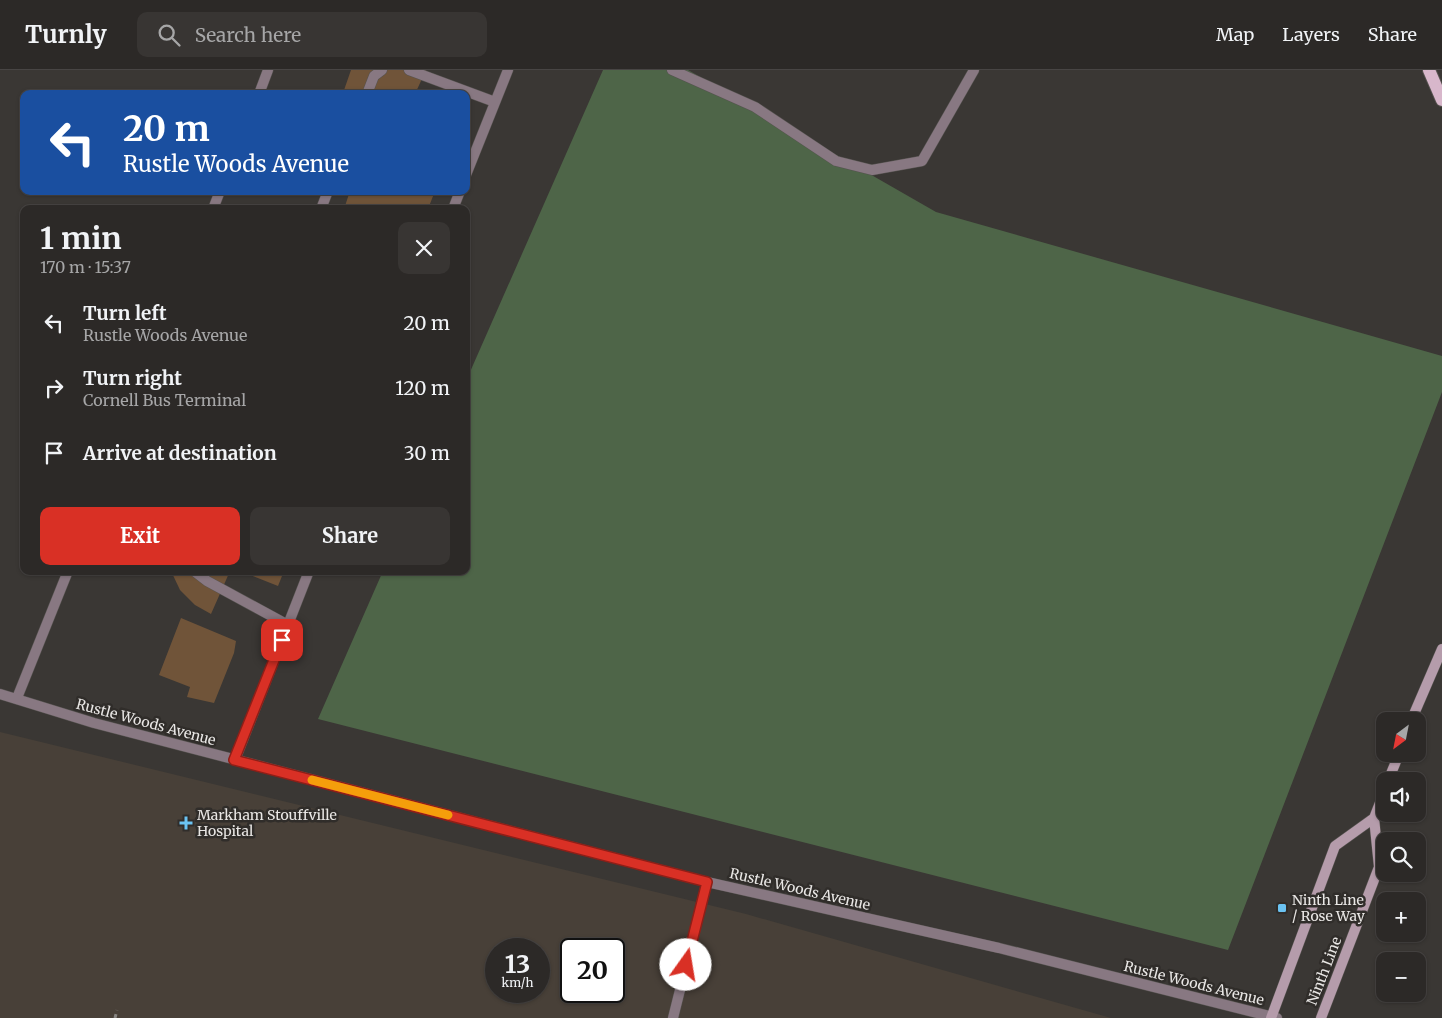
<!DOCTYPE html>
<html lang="en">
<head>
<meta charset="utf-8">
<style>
  :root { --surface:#2c2927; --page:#383533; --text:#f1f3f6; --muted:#a6a6a7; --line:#484544; --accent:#d93025 }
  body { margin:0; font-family:Merriweather,serif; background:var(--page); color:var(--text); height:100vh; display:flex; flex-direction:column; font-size:19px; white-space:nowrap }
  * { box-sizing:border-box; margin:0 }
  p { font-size:16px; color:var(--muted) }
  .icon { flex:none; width:28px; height:28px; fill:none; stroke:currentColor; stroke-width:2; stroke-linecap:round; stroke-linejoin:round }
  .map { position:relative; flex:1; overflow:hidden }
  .side { position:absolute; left:20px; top:135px; width:450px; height:370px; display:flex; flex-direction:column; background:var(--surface); border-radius:10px; box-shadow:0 1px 4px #0004,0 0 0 1px var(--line) }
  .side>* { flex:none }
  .top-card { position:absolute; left:20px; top:20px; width:450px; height:105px; border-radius:10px; box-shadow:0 1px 4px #0004,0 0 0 1px var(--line); background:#1a4fa0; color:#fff; overflow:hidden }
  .needle { width:32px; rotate:212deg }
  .controls { position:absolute; left:1376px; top:642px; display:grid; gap:10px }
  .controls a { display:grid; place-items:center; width:50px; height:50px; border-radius:10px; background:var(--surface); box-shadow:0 1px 4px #0004,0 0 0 1px var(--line); font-size:25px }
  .speed { position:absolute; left:485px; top:868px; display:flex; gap:10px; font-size:25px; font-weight:700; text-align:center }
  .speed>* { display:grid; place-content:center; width:65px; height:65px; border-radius:50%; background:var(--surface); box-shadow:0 1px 4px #0004,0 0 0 1px var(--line); line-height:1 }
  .speed small { font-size:12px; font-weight:400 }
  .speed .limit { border:2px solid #111; border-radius:8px; background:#fff; color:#111 }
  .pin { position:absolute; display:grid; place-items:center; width:42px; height:42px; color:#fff; margin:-21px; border-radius:10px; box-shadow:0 2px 8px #0006 }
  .me { position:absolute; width:55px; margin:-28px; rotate:13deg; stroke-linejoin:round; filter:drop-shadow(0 0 4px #0008) }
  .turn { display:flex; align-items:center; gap:18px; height:105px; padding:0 20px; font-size:22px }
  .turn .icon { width:65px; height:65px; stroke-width:2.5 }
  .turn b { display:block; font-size:35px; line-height:42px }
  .round { display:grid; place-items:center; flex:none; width:52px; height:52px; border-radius:10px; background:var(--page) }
  .headline { display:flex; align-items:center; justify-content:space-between; height:85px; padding:0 20px }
  h1 { font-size:30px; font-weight:700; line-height:38px }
  .cta { display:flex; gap:10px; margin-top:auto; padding:10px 20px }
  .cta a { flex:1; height:58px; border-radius:10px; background:var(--accent); color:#fff; font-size:20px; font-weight:700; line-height:58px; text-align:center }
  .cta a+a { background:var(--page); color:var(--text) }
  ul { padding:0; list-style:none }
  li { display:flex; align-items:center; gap:15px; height:65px; padding:0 20px }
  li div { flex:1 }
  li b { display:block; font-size:19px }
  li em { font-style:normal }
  header { display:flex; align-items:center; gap:30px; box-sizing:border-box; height:70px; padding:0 25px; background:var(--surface); border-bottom:1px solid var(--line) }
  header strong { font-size:24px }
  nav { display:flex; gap:28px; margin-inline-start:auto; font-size:18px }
  .search { width:350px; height:45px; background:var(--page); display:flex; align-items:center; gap:12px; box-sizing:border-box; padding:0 18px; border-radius:10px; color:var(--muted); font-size:19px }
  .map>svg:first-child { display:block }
  .built { fill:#484038; fill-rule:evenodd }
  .green { fill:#4e6548 }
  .building { fill:#705439 }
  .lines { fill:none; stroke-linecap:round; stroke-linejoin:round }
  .service-casing { stroke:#565350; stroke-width:11 }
  .secondary-casing { stroke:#565350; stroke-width:11 }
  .primary-casing { stroke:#565350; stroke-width:14 }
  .path { stroke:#878582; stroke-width:3; stroke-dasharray:4 4; stroke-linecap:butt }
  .service { stroke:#887882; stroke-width:10 }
  .secondary { stroke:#b59cab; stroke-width:10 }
  .primary { stroke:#d8b7cb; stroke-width:12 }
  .route-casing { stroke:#8d1f18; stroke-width:12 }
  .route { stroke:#d93025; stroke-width:9 }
  .slow { stroke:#f59e0b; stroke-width:9 }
  .poi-dot { fill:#6bc3f2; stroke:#302d2a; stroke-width:2 }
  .labels { text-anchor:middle; stroke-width:5; stroke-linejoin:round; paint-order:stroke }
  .street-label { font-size:14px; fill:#e9e7e5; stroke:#302d2a }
  .poi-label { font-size:14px; fill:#e9e7e5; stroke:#302d2a; text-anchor:start }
</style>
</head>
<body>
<header>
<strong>Turnly</strong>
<div class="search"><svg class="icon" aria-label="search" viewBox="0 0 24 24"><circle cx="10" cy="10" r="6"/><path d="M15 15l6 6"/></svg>Search here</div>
<nav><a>Map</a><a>Layers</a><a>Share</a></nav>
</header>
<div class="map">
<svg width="1442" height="948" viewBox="0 0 1442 948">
  <rect width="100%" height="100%" fill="#3a3734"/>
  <path class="built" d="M 0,662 L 746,844 L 1111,948 L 0,948 ZM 496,879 L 539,879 L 539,921 L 496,921 ZM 571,879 L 614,879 L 614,921 L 571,921 Z"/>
  <path class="green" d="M 603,0 L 688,0 L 936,142 L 1442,286 L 1442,322 L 1228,880 L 318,649 L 383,501 L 466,501 L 466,311 Z"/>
  <path class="building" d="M 351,0 L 426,0 L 415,24 L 346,24 L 343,23 Z
    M 350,121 L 435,121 L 428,139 L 344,139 Z
    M 171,501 L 230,501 L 211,544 L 195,535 L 180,520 Z
    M 240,501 L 284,501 L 278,516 Z
    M 181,548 L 236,571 L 234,583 L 214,633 L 187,627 L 190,617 L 159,605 Z"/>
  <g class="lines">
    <defs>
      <path id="service" d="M 409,0 L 495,32
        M 672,0 L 755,37 L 836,91 L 872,100 L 922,91 L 974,0
        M 259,24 L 268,0
        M 367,24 L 374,6 L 382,0
        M 466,105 L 508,0
        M 213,139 L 220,121
        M 321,139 L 328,121
        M 453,139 L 460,121
        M 194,501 L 207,511 L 288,555
        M 0,624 L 94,653 L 707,812 L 999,878 L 1277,948
        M 17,628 L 68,501
        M 235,690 L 309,501
        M 673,948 L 707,812"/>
      <path id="secondary" d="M 1411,651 L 1442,579
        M 1388,711 L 1399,684
        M 1271,948 L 1335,776 L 1374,748
        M 1321,948 L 1379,797 L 1374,748 L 1385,720"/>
      <path id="primary" d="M 1429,0 L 1442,30"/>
    </defs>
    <use href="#service" class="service-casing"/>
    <use href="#secondary" class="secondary-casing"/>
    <use href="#primary" class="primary-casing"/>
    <path class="path" d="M 115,948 L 117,940"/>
    <use href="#service" class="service"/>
    <use href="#secondary" class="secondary"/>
    <use href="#primary" class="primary"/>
  </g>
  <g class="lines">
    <defs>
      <path id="route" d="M 282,570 L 234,690 L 707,812 L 686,895"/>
    </defs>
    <use href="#route" class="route-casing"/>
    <use href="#route" class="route"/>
    <path class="slow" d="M 312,710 L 448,745"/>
  </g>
  <g class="poi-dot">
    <path d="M183.5 745.5h5v5h5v5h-5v5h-5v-5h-5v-5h5z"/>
    <rect x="1277" y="833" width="10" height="10" rx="2.5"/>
  </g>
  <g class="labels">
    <g class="street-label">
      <text transform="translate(146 652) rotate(15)" y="5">Rustle Woods Avenue</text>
      <text transform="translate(800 819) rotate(13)" y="5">Rustle Woods Avenue</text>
      <text transform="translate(1324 901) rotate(-69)" y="5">Ninth Line</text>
      <text transform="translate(1194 913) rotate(14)" y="5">Rustle Woods Avenue</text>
    </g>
    <g class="poi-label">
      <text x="197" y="750">Markham Stouffville<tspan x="197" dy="16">Hospital</tspan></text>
      <text x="1292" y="835">Ninth Line<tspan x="1292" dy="16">/ Rose Way</tspan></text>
    </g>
  </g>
</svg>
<div class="controls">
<a><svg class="needle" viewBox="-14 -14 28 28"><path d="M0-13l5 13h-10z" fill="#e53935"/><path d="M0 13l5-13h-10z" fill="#a6a6a7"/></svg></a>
<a><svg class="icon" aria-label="sound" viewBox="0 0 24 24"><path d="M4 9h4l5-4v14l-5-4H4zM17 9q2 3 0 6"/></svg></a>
<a><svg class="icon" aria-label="search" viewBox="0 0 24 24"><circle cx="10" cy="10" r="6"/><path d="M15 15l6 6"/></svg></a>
<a>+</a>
<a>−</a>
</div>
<div class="speed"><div>13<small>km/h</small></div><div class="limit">20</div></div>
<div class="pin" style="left:282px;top:570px;background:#d93025"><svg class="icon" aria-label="arrive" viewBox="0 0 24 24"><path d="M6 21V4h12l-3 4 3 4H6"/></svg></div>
<svg class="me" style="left:686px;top:895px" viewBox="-20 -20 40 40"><circle r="19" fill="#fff"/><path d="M0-13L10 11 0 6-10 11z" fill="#d93025"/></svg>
<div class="top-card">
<div class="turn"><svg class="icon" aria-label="left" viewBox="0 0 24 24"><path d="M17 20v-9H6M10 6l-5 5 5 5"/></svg><div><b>20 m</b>Rustle Woods Avenue</div></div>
</div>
<section class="side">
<div class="headline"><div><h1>1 min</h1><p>170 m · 15:37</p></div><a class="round"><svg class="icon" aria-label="close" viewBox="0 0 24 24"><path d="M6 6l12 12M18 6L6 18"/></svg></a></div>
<ul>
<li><svg class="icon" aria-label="left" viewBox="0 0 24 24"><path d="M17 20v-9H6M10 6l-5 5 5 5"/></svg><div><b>Turn left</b><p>Rustle Woods Avenue</p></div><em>20 m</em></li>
<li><svg class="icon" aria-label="right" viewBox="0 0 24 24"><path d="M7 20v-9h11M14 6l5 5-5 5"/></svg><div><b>Turn right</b><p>Cornell Bus Terminal</p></div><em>120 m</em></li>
<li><svg class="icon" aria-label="arrive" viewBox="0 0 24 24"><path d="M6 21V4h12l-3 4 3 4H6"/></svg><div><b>Arrive at destination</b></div><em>30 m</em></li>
</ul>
<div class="cta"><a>Exit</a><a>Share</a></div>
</section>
</div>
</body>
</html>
